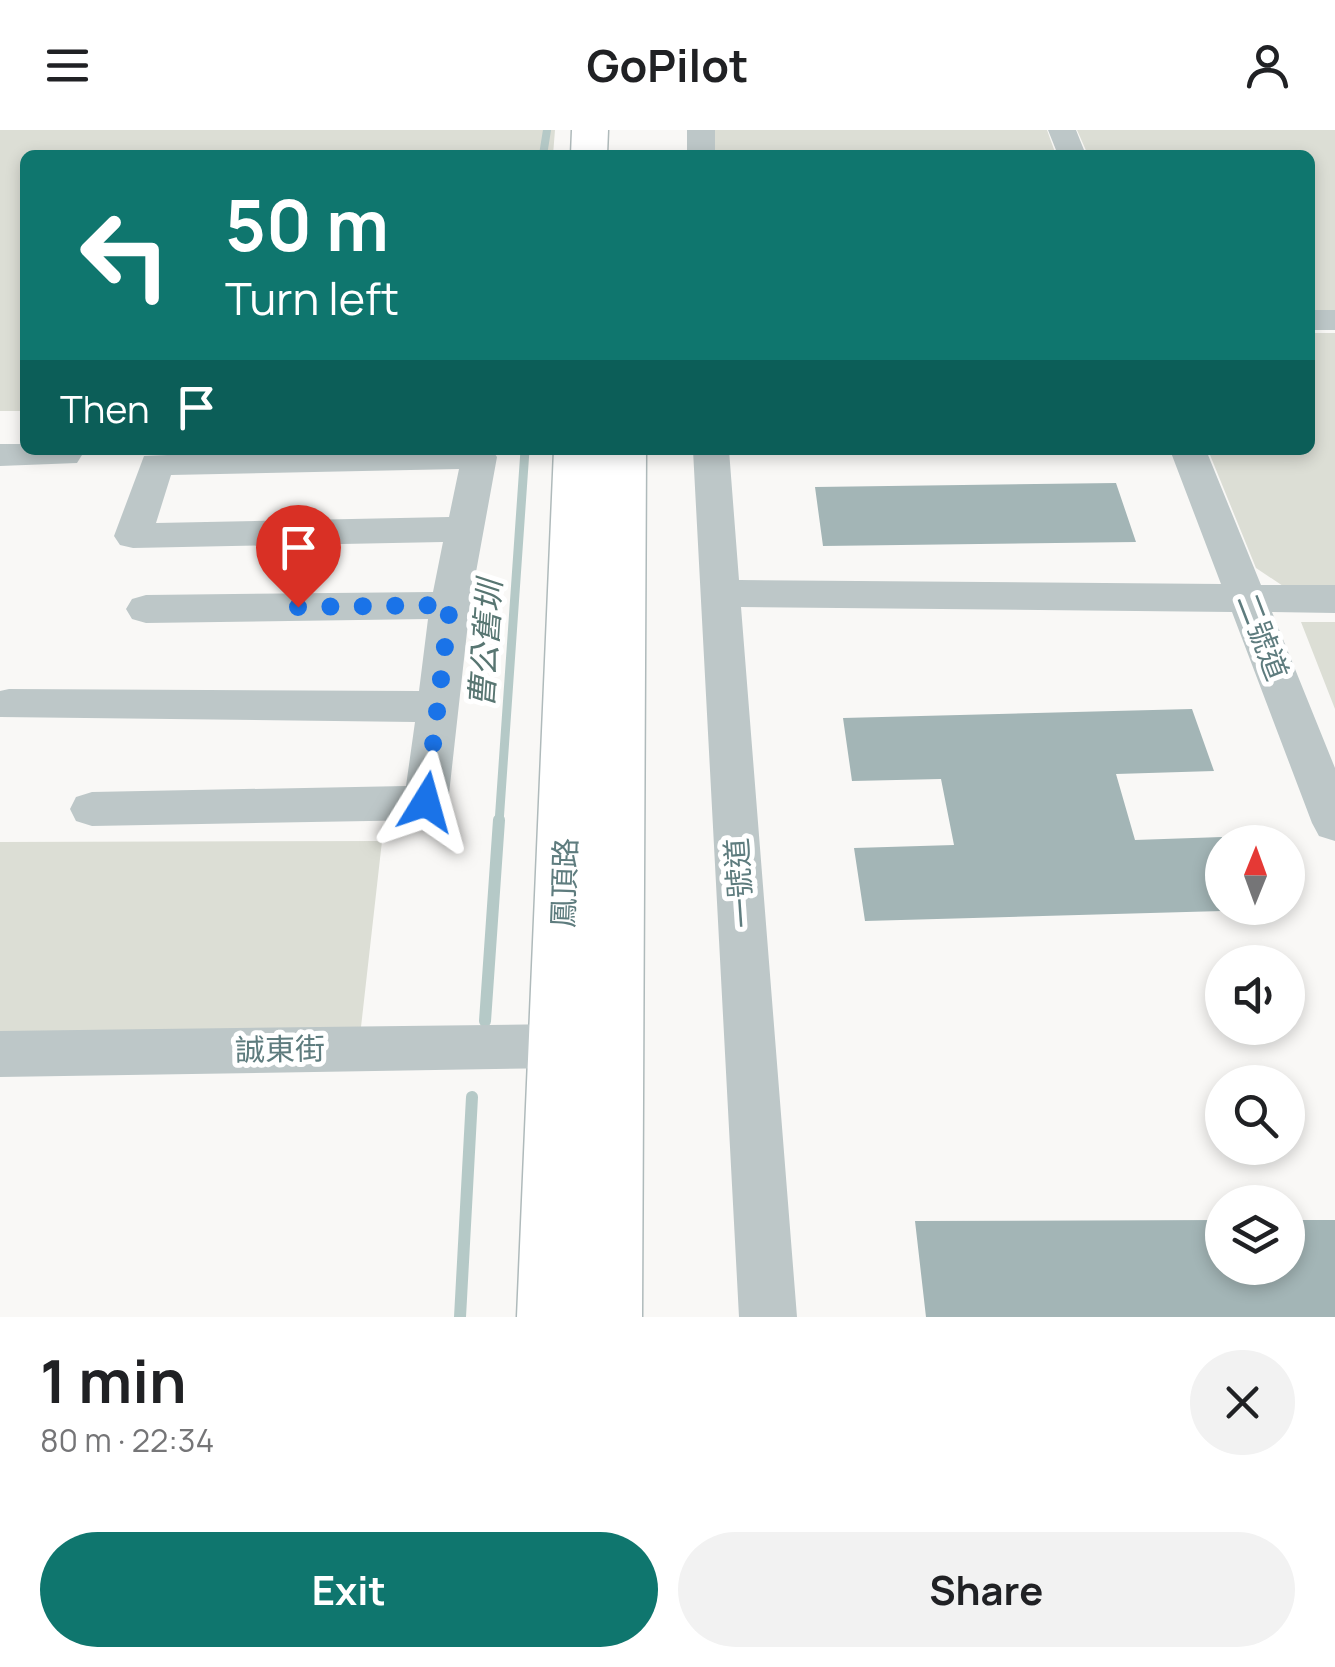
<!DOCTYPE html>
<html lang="en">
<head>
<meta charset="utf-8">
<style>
  :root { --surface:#fff; --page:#f2f2f2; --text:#202124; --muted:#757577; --accent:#0f766e }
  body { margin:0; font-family:Manrope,"Noto Sans TC",sans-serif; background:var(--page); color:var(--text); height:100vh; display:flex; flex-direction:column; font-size:38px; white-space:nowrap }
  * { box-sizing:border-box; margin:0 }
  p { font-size:32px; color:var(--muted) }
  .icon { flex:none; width:55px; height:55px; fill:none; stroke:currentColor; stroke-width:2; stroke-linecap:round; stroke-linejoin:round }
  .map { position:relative; height:1187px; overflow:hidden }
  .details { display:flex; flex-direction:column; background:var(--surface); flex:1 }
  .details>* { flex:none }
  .top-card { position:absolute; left:20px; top:20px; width:1295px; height:305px; border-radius:15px; box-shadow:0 5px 15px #0003; background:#0f766e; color:#fff; overflow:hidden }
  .needle { width:65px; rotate:1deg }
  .fabs { position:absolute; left:1205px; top:695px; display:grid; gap:20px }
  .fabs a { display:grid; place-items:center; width:100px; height:100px; border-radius:50%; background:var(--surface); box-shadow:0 5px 15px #0003; font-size:50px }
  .pin { position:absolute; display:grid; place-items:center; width:85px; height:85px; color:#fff; margin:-102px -42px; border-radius:50% 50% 50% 0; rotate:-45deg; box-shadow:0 0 10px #0007 }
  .pin .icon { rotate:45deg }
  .me { position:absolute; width:110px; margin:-55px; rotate:8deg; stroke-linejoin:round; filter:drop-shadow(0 0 8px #0008) }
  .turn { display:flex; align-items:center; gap:35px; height:210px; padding:0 40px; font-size:45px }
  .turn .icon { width:130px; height:130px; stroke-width:2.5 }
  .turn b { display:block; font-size:70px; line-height:85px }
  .then { display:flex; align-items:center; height:95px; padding:0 40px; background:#0003; gap:20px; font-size:38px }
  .round { display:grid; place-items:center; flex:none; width:105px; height:105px; border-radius:52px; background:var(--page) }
  .overview { display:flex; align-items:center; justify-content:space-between; height:170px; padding:0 40px }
  h1 { font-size:60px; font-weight:700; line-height:75px }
  .primary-button { display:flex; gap:20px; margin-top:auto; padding:20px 40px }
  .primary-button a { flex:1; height:115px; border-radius:60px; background:var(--accent); color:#fff; font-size:40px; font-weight:700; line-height:115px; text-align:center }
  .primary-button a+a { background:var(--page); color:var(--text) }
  header { display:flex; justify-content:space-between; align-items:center; height:130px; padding:0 40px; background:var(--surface); font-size:45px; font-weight:700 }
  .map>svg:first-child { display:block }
  .green { fill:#dcded5 }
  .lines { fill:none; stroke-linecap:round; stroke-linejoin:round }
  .stream-far2 { stroke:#b5c9c7; stroke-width:8 }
  .stream-far1 { stroke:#b5c9c7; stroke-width:9 }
  .stream { stroke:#b5c9c7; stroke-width:12 }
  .building { fill:#a3b5b6 }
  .major-casing { stroke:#afbabb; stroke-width:3 }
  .minor { fill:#bdc7c8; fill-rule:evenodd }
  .major { fill:#fff; fill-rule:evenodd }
  .route { stroke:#1a73e8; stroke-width:18; stroke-dasharray:0 32.4 }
  .labels { text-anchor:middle; stroke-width:10; stroke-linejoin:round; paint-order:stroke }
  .street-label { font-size:30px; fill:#5e7c7e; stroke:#fff }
  .water-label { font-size:32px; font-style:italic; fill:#587672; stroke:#fff }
</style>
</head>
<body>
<header><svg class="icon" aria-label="menu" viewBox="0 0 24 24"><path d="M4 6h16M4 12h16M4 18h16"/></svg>GoPilot<svg class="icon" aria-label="person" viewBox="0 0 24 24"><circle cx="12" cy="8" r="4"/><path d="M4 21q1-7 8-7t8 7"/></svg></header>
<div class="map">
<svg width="1335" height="1187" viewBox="0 0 1335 1187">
  <rect width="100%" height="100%" fill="#f9f8f6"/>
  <path class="green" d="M 0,0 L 555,0 L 553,25 L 25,25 L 25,281 L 0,281 Z
    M 710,0 L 1047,0 L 1056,25 L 711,25 Z
    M 1077,0 L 1335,0 L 1335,180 L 1310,180 L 1310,25 L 1088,25 Z
    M 1310,203 L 1335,203 L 1335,455 L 1283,456 L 1256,438 L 1208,320 L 1310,320 Z
    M 1301,492 L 1335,492 L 1335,579 Z
    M 382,711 L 361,897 L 0,903 L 0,712 Z"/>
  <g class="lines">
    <path class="stream-far2" d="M 543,25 L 547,0"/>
    <path class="stream-far1" d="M 499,693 L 525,320"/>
    <path class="stream" d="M 485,891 L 499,690
      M 460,1187 L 472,967"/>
  </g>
  <path class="building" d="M 1116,353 L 1136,412 L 823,416 L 815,357 Z
    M 1192,579 L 1214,641 L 1116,644 L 1135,710 L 1222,707 L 1222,781 L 865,791 L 854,718 L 954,715 L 941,649 L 852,651 L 843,588 Z
    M 1222,1090 L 1222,1138 L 1288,1138 L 1288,1090 L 1335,1090 L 1335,1187 L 926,1187 L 915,1091 Z"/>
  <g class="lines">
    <defs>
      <path id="major" d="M 572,0 L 608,0 L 607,25 L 571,25 Z
        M 554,320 L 646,320 L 642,1187 L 517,1187 Z"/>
    </defs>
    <use href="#major" class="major-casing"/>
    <path class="minor" d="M 687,0 L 715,0 L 715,25 L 687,25 Z
      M 1048,0 L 1076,0 L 1086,25 L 1058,25 Z
      M 1310,180 L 1335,180 L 1335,200 L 1310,200 Z
      M 0,314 L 25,314 L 25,320 L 79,320 L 82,325 L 77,333 L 0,336 Z
      M 283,320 L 492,320 L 497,327 L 470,475 L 448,673 L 442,685 L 426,690 L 92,696 L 76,691 L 70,679 L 76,667 L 92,662 L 406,656 L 415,592 L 0,587 L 0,561 L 9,559 L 419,561 L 428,489 L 146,493 L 132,489 L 126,479 L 132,469 L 146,465 L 433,462 L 443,412 L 133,418 L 120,415 L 114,406 L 144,326 ZM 459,339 L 449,387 L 156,393 L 171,345 Z
      M 693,320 L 729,320 L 739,450 L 1221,454 L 1170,320 L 1206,320 L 1261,455 L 1335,455 L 1335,483 L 1272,482 L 1335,638 L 1335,711 L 1319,706 L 1312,693 L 1232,482 L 741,477 L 797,1187 L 739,1187 Z
      M 561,894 L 579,900 L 586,916 L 579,932 L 561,938 L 0,947 L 0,901 Z"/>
    <use href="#major" class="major"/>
  </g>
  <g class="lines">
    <path class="route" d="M 298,477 L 450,475 L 426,672"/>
  </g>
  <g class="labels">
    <g class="street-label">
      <text transform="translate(1262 507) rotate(69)" y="10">二號道</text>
      <text transform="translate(565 753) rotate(-88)" y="10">鳳頂路</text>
      <text transform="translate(740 753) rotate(-94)" y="10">一號道</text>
      <text transform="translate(280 920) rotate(-1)" y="10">誠東街</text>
    </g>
    <g class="water-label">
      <text transform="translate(486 514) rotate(-86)" y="11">曹公舊圳</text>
    </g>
  </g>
</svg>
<div class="fabs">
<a><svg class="needle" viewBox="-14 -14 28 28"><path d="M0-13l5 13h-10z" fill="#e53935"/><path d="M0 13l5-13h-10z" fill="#757577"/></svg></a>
<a><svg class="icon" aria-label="sound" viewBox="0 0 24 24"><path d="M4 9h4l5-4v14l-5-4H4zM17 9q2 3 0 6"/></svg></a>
<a><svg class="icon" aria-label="search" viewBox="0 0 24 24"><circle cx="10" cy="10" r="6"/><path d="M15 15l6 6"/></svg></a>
<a><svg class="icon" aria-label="layers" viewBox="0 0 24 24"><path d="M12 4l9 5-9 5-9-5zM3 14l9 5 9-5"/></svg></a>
</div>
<div class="pin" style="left:298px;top:477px;background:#d93025"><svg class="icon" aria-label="arrive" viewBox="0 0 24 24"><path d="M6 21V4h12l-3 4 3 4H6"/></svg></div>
<svg class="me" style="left:426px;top:672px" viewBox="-20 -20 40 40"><path d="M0-17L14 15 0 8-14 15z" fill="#1a73e8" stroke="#fff" stroke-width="4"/></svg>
<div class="top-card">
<div class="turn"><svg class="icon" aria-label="left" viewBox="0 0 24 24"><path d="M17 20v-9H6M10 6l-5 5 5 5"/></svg><div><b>50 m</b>Turn left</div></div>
<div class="then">Then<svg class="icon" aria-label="arrive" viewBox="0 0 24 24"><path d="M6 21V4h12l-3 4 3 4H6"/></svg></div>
</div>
</div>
<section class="details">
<div class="overview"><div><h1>1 min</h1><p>80 m · 22:34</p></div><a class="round"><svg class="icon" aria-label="close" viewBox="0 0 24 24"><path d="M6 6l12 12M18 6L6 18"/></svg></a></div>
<div class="primary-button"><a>Exit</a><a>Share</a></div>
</section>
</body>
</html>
